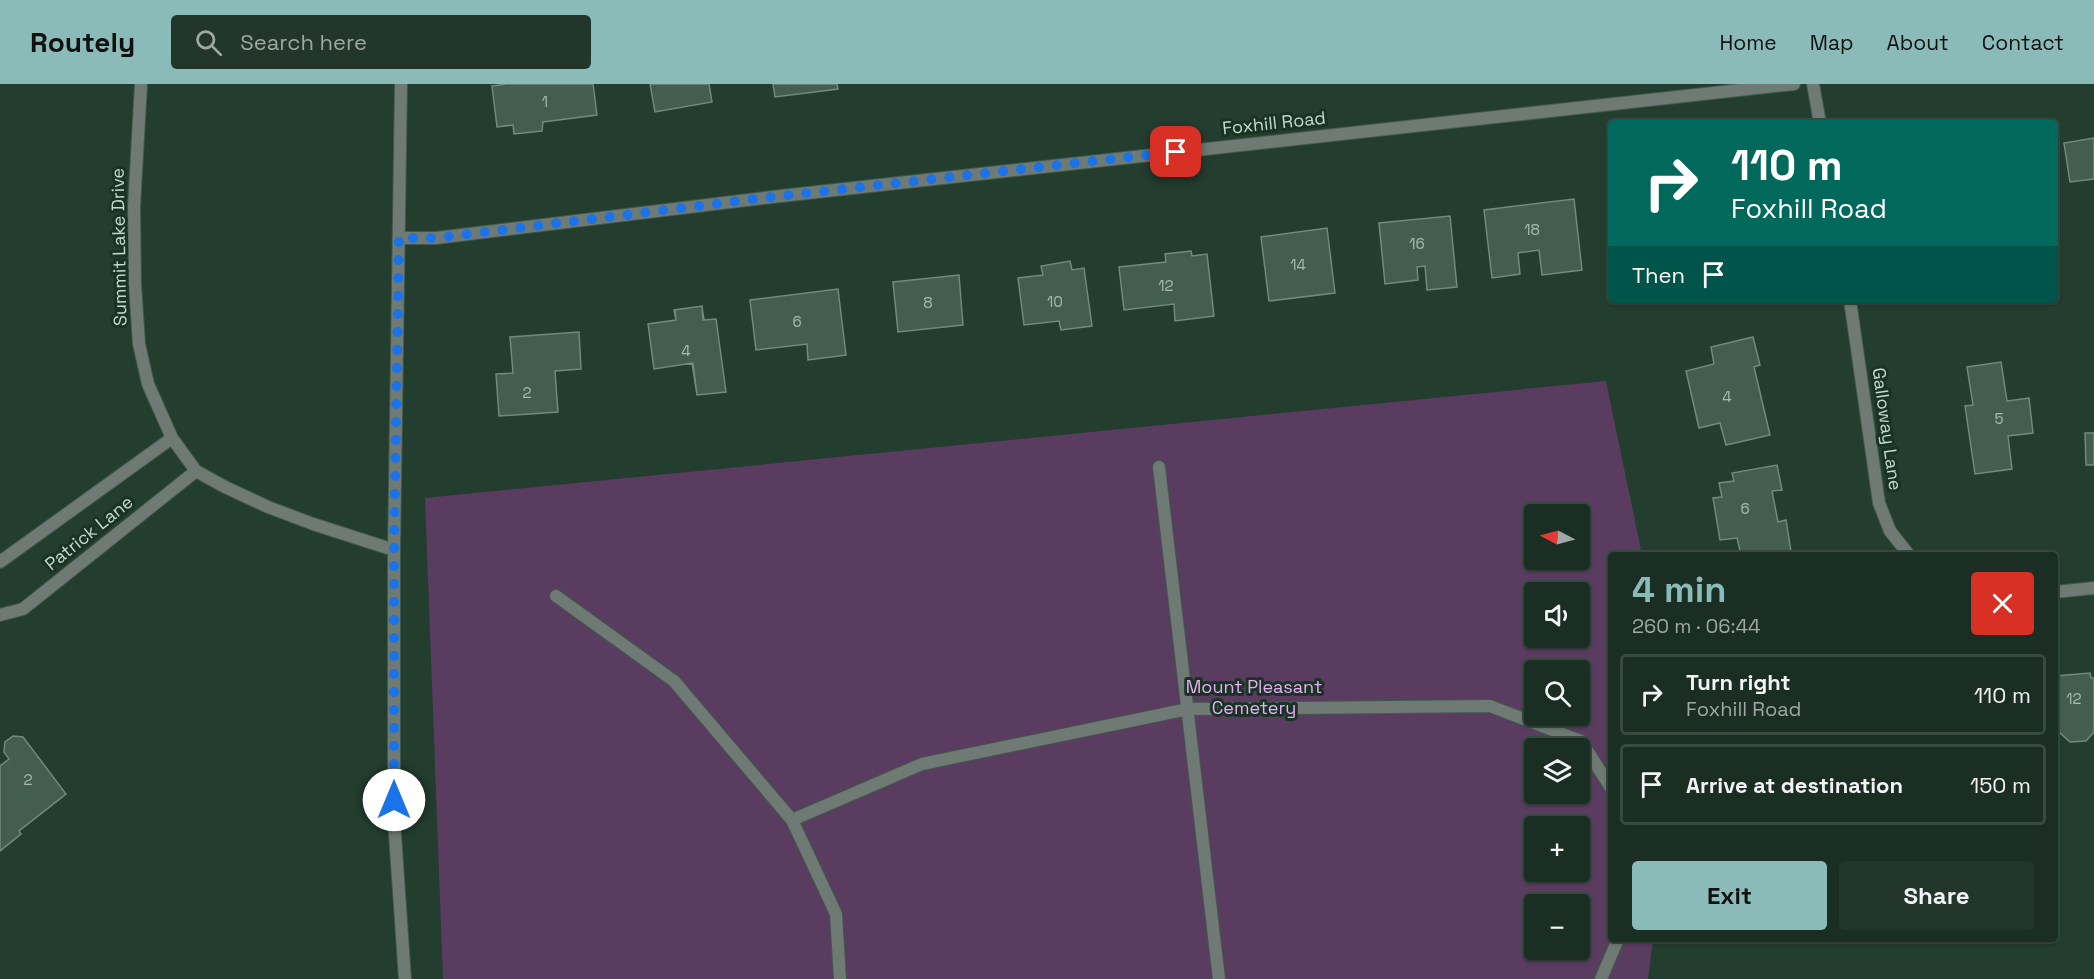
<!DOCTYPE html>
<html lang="en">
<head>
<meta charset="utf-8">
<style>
  :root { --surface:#1a2e23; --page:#23362b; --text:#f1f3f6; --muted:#9fa8a6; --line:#384a41; --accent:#8bbbb9 }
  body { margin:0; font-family:"Space Grotesk",sans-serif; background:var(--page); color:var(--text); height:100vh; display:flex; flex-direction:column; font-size:22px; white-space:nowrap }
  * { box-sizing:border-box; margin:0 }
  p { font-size:20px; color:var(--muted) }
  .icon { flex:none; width:33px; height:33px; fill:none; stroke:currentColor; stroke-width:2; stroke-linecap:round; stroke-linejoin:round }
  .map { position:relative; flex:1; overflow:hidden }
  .sheet { position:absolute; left:1608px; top:468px; width:450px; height:390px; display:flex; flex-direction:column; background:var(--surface); border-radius:6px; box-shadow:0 2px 4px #0004,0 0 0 2px var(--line) }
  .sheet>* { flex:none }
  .top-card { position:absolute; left:1608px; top:36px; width:450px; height:183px; border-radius:6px; box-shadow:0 2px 4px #0004,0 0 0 2px var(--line); background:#00695c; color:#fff; overflow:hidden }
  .needle { width:39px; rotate:276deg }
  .controls { position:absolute; left:1524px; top:420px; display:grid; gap:12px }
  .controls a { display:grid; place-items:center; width:66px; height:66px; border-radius:6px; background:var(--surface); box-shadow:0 2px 4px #0004,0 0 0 2px var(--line); font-size:30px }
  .pin { position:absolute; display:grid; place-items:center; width:51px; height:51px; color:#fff; margin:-26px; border-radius:12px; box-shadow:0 3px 9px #0006 }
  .me { position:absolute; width:66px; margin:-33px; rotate:0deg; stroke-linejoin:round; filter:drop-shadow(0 0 4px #0008) }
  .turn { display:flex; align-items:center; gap:21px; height:126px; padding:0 24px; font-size:27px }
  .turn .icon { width:78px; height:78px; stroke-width:2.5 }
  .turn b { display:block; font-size:42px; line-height:51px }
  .then { display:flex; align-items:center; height:57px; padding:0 24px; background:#0003; gap:12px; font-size:22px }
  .round { display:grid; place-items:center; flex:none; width:63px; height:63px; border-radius:6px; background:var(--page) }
  .headline { display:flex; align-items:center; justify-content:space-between; height:102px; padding:0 24px }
  h1 { font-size:36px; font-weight:600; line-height:45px; color:var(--accent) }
  .button { display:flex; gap:12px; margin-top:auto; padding:12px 24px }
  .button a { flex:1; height:69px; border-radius:6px; background:var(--accent); color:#111; font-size:24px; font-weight:600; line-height:69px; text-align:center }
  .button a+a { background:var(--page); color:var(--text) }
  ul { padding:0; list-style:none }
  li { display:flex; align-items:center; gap:18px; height:81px; margin:0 12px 9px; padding:0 12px; border:3px solid var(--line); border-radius:6px }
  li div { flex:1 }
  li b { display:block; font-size:22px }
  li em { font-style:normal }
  header { display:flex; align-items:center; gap:36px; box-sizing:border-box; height:84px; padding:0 30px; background:var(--accent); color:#111 }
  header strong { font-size:28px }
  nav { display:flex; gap:33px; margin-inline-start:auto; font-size:21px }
  .search { width:420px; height:54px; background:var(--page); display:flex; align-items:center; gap:15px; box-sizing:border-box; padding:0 21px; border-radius:6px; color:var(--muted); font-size:22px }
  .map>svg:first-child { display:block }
  .green { fill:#5a3c60; fill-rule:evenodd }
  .building { fill:#435e4f; stroke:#6f8b7a; stroke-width:1.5 }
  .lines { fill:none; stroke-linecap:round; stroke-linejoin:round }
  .service-casing { stroke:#41594c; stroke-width:14 }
  .minor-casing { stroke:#41594c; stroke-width:14 }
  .tertiary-casing { stroke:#41594c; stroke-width:14 }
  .service { stroke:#6e7a73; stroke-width:12 }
  .minor { stroke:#6e7a73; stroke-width:12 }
  .tertiary { stroke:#6e7a73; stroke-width:12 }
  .route { stroke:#1a73e8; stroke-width:10; stroke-dasharray:0 18 }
  .labels { text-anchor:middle; stroke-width:6; stroke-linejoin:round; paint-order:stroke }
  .number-label { font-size:15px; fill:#a8baaf }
  .street-label { font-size:18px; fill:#c9d8cf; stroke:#193325 }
  .park-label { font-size:18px; fill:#e8adf4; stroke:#193325 }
</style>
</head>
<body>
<header>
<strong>Routely</strong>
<div class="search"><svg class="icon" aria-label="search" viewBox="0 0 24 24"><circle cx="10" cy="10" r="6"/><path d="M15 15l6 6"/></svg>Search here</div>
<nav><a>Home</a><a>Map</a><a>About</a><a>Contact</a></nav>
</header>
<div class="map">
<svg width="2094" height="895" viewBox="0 0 2094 895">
  <rect width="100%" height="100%" fill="#233d2f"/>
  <path class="green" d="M 1606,297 L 1642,471 L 1611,471 L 1611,855 L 1653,855 L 1648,895 L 443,895 L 425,414 ZM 1534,430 L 1580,430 L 1580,476 L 1534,476 ZM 1534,508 L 1580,508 L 1580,554 L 1534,554 ZM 1534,586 L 1580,586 L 1580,632 L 1534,632 ZM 1534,664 L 1580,664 L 1580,710 L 1534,710 ZM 1534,742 L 1580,742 L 1580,788 L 1534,788 ZM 1534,820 L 1580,820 L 1580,866 L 1534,866 Z"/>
  <path class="building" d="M 507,0 L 593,0 L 597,31 L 543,38 L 542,47 L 514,50 L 513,41 L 497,43 L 492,2 Z
    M 650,0 L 709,0 L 712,18 L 655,28 Z
    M 773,0 L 837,0 L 838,5 L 775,13 Z
    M 2094,54 L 2094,95 L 2070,98 L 2064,59 Z
    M 1574,115 L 1582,186 L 1542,191 L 1539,166 L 1518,169 L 1520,190 L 1492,194 L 1484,126 Z
    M 1450,132 L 1457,203 L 1427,206 L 1425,182 L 1417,183 L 1418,196 L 1385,200 L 1379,139 Z
    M 1327,144 L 1335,209 L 1269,217 L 1261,153 Z
    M 1191,167 L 1192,172 L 1207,170 L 1214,232 L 1175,237 L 1174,220 L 1124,226 L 1119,183 L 1166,178 L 1165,170 Z
    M 1070,177 L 1072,186 L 1084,184 L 1092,242 L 1061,246 L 1059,237 L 1024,241 L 1018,194 L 1043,191 L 1041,182 Z
    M 959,191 L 963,241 L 898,248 L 893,198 Z
    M 838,205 L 846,271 L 808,276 L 807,260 L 756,266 L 750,216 Z
    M 702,222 L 703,236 L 716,235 L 726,308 L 697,311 L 692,279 L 654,285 L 648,240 L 676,236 L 674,226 Z
    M 702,222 L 704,236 L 716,235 L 726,308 L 697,311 L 693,279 L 654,285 L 648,240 L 676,236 L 675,226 Z
    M 579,248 L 581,285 L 555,287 L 558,328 L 499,332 L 496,290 L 513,289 L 510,253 Z
    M 1753,253 L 1760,281 L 1754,283 L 1770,351 L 1726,361 L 1720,339 L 1699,344 L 1686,287 L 1714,280 L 1711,263 Z
    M 2001,278 L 2007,317 L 2029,314 L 2033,349 L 2008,352 L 2012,385 L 1975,390 L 1965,322 L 1973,321 L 1967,283 Z
    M 2085,349 L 2094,349 L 2094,381 L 2086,381 Z
    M 1777,381 L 1782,406 L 1772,407 L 1778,438 L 1786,436 L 1791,468 L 1774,471 L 1741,471 L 1737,454 L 1720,456 L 1713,414 L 1722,413 L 1719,399 L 1734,397 L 1732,389 Z
    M 2090,589 L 2091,594 L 2094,594 L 2094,648 L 2086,657 L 2070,658 L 2059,648 L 2057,635 L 2055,635 L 2055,592 Z
    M 13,652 L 23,653 L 66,710 L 19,747 L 21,750 L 0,767 L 0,682 L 9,675 L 4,668 L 5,658 Z"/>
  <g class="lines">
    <defs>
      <path id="service" d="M 1159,383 L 1219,895
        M 556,512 L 674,597 L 792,736 L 836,830 L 840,895
        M 792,736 L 922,680 L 1188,625 L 1490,622 L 1581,657 L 1611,704
        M 1601,895 L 1618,855"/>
      <path id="minor" d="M 141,0 L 134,123 L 135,200 L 139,260 L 148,300 L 172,354 L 196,387 L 225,403 L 268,423 L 313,440 L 394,466
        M 1813,0 L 1820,39
        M 399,154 L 436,154 L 772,113 L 1794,0
        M 1850,216 L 1879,419 L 1890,447 L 1909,471
        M 0,478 L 172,354
        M 2055,508 L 2094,504
        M 0,531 L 23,525 L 196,387"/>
      <path id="tertiary" d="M 401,0 L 394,466 L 394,736 L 405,895"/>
    </defs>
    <use href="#service" class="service-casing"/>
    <use href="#minor" class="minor-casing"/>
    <use href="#tertiary" class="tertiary-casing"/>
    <use href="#service" class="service"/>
    <use href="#minor" class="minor"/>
    <use href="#tertiary" class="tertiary"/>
  </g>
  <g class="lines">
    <path class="route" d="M 394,716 L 394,466 L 399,154 L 436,154 L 772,113 L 1176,68"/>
  </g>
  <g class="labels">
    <g class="number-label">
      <text x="545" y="23">1</text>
      <text x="1532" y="151">18</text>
      <text x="1417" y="165">16</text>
      <text x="1298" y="186">14</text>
      <text x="1166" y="207">12</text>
      <text x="1055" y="223">10</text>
      <text x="928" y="224">8</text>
      <text x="797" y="243">6</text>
      <text x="686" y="272">4</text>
      <text x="527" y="314">2</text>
      <text x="1727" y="318">4</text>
      <text x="1999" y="340">5</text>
      <text x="1745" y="430">6</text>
      <text x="2074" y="620">12</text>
      <text x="28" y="701">2</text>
    </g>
    <g class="street-label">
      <text transform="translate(1274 39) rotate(-6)" y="6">Foxhill Road</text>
      <text transform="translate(119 163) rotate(-91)" y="6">Summit Lake Drive</text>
      <text transform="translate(1887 345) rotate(82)" y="6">Galloway Lane</text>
      <text transform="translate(89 449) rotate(-39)" y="6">Patrick Lane</text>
    </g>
    <g class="park-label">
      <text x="1254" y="609">Mount Pleasant<tspan x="1254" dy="21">Cemetery</tspan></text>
    </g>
  </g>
</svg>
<div class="controls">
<a><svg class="needle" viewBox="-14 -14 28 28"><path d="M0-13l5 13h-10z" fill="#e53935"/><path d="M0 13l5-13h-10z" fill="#9fa8a6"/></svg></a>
<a><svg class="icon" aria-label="sound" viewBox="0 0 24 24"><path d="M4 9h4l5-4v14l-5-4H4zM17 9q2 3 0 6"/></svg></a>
<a><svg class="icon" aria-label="search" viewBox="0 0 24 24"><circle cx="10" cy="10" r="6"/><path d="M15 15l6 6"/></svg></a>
<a><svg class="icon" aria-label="layers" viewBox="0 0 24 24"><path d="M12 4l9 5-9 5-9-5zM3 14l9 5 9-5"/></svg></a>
<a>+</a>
<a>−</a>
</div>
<div class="pin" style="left:1176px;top:68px;background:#d93025"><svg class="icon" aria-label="arrive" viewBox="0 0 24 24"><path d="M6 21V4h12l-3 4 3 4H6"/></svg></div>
<svg class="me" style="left:394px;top:716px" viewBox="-20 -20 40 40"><circle r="19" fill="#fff"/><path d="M0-13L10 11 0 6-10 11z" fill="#1a73e8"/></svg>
<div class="top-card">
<div class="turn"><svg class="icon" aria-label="right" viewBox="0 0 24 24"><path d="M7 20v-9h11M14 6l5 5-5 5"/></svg><div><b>110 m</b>Foxhill Road</div></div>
<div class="then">Then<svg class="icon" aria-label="arrive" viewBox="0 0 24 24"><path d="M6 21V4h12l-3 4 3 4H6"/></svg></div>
</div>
<section class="sheet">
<div class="headline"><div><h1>4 min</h1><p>260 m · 06:44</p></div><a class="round" style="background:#d93025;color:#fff"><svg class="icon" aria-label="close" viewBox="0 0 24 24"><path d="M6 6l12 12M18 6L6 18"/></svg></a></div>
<ul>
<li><svg class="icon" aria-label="right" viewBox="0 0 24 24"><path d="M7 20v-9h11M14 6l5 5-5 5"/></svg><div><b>Turn right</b><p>Foxhill Road</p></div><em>110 m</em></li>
<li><svg class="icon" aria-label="arrive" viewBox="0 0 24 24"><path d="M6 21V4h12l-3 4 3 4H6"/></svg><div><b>Arrive at destination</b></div><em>150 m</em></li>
</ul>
<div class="button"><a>Exit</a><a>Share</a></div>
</section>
</div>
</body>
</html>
